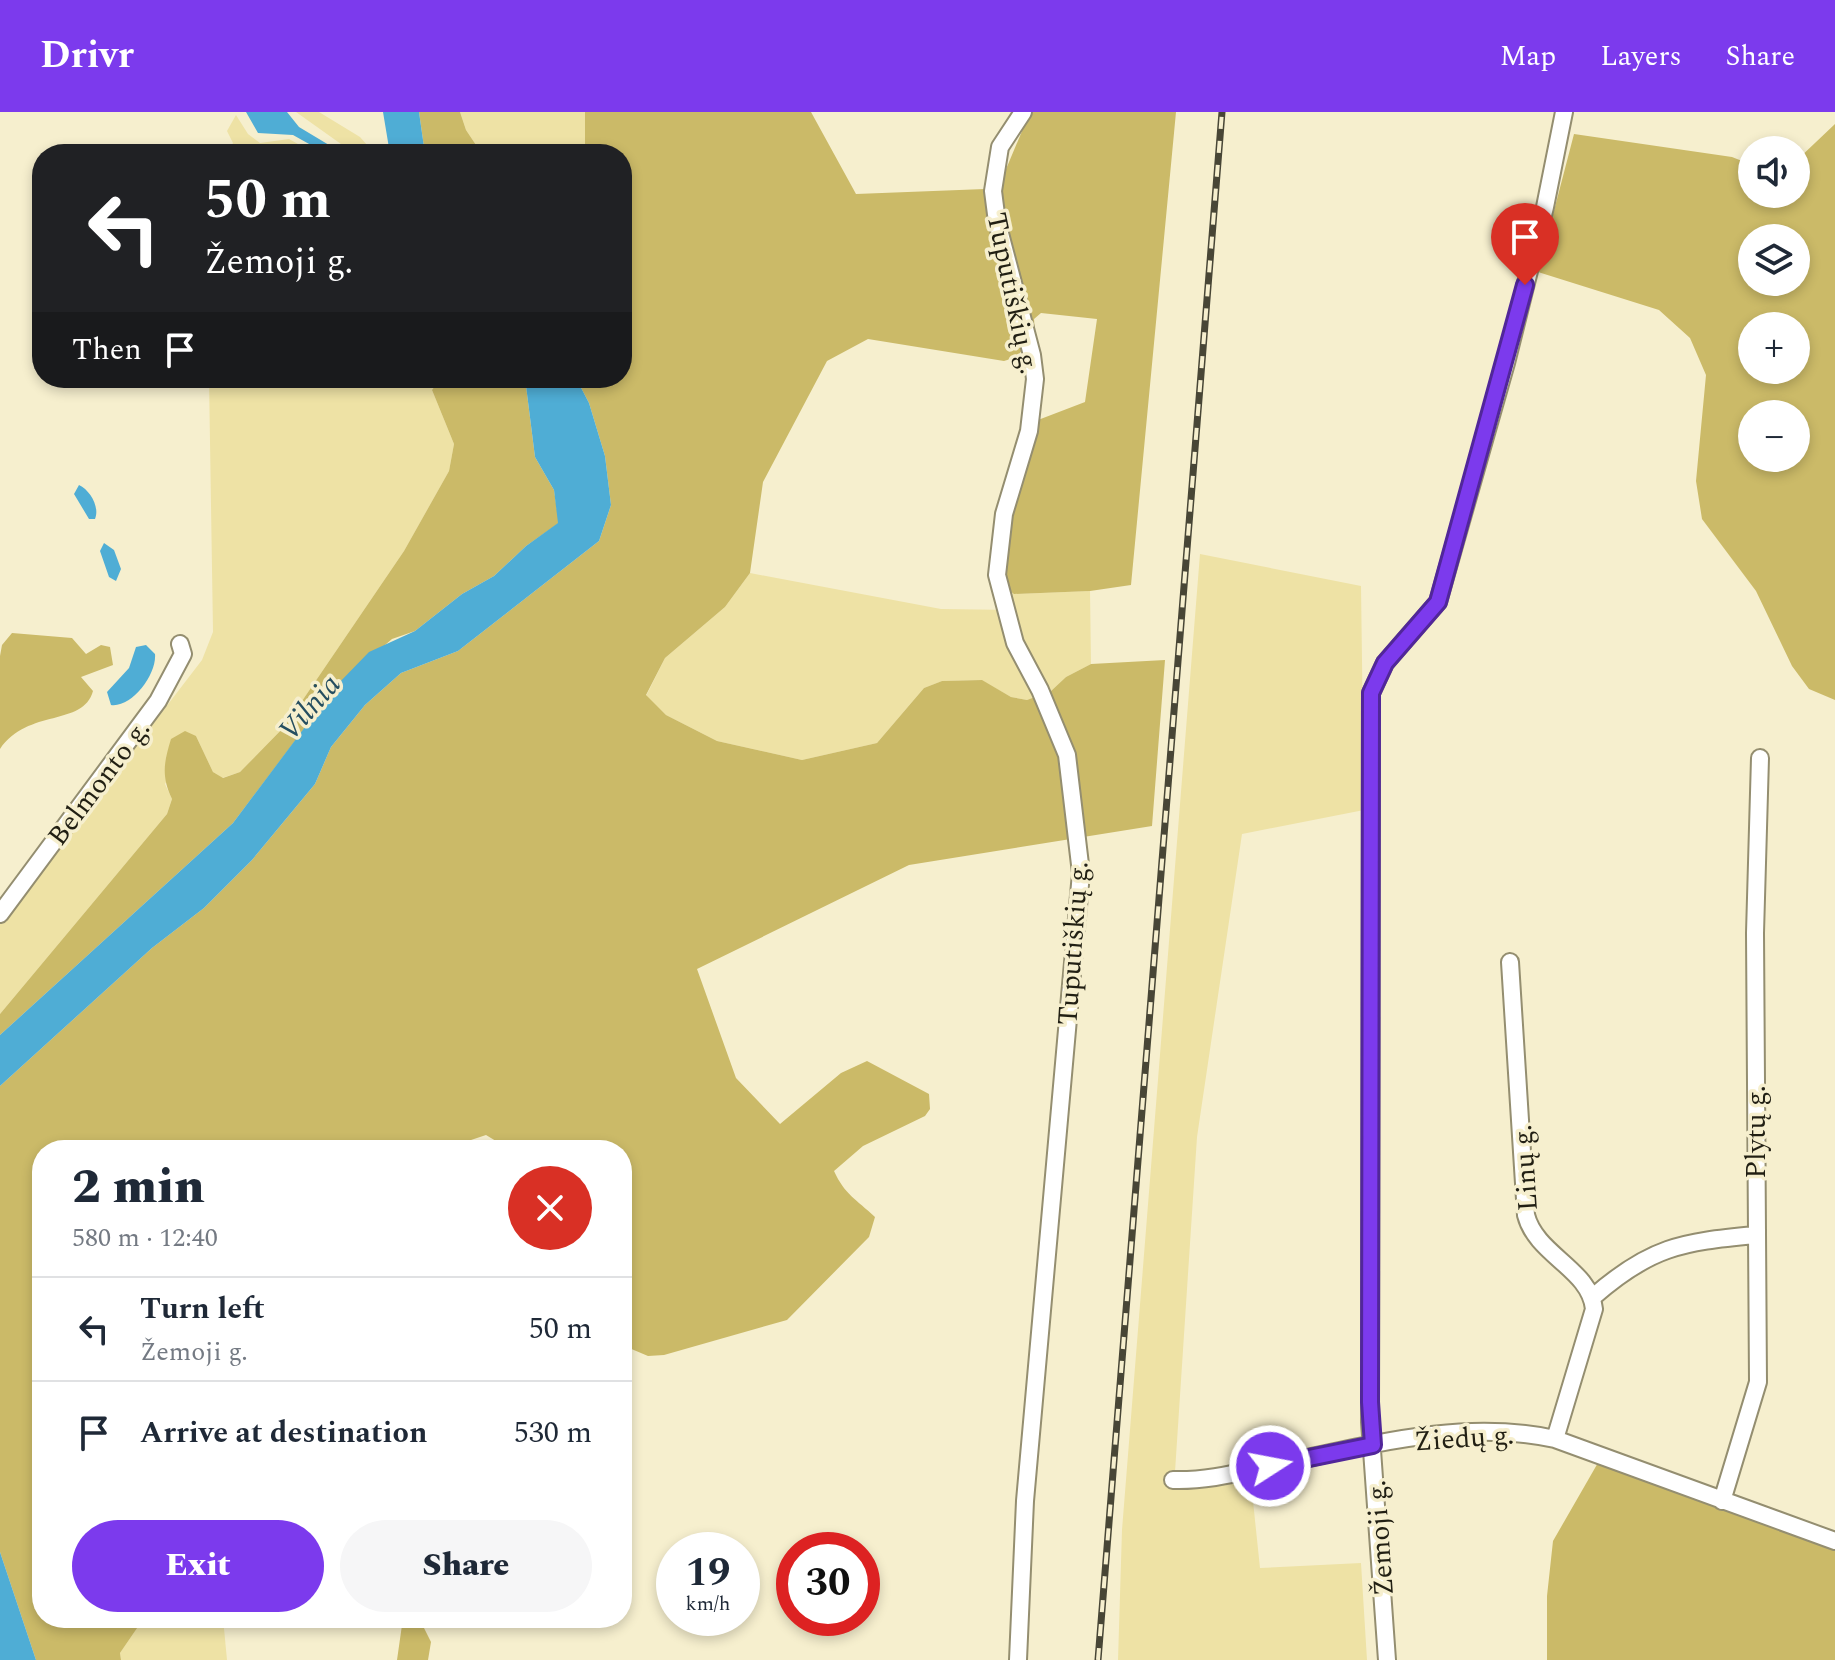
<!DOCTYPE html>
<html lang="en">
<head>
<meta charset="utf-8">
<style>
  :root { --surface:#fff; --page:#f6f6f7; --text:#1f2937; --muted:#747a83; --line:#e0e1e3; --accent:#7c3aed }
  body { margin:0; font-family:Spectral,serif; background:var(--page); color:var(--text); height:100vh; display:flex; flex-direction:column; font-size:30px; white-space:nowrap }
  * { box-sizing:border-box; margin:0 }
  p { font-size:26px; color:var(--muted) }
  .icon { flex:none; width:44px; height:44px; fill:none; stroke:currentColor; stroke-width:2; stroke-linecap:round; stroke-linejoin:round }
  .map { position:relative; flex:1; overflow:hidden }
  .details { position:absolute; left:32px; top:1028px; width:600px; height:488px; display:flex; flex-direction:column; background:var(--surface); border-radius:32px; box-shadow:0 4px 12px #0003 }
  .details>* { flex:none }
  .guide { position:absolute; left:32px; top:32px; width:600px; height:244px; border-radius:32px; box-shadow:0 4px 12px #0003; background:#202124; color:#fff; overflow:hidden }
  .buttons { position:absolute; left:1738px; top:24px; display:grid; gap:16px }
  .buttons a { display:grid; place-items:center; width:72px; height:72px; border-radius:50%; background:var(--surface); box-shadow:0 4px 12px #0003; font-size:40px }
  .speed { position:absolute; left:656px; top:1420px; display:flex; gap:16px; font-size:40px; font-weight:700; text-align:center }
  .speed>* { display:grid; place-content:center; width:104px; height:104px; border-radius:50%; background:var(--surface); box-shadow:0 4px 12px #0003; line-height:1 }
  .speed small { font-size:20px; font-weight:400 }
  .speed .limit { border:12px solid #d22; background:#fff; color:#111 }
  .pin { position:absolute; display:grid; place-items:center; width:68px; height:68px; color:#fff; margin:-82px -34px; border-radius:50% 50% 50% 0; rotate:-45deg; box-shadow:0 0 8px #0007 }
  .pin .icon { rotate:45deg }
  .me { position:absolute; width:88px; margin:-44px; rotate:79deg; stroke-linejoin:round; filter:drop-shadow(0 0 6px #0008) }
  .turn { display:flex; align-items:center; gap:28px; height:168px; padding:0 40px; font-size:36px }
  .turn .icon { width:104px; height:104px; stroke-width:2.5 }
  .turn b { display:block; font-size:56px; line-height:68px }
  .then { display:flex; align-items:center; height:76px; padding:0 40px; background:#0003; gap:16px; font-size:30px }
  .round { display:grid; place-items:center; flex:none; width:84px; height:84px; border-radius:42px; background:var(--page) }
  .summary { display:flex; align-items:center; justify-content:space-between; height:136px; padding:0 40px }
  h1 { font-size:48px; font-weight:800; line-height:60px }
  .cta { display:flex; gap:16px; margin-top:auto; padding:16px 40px }
  .cta a { flex:1; height:92px; border-radius:48px; background:var(--accent); color:#fff; font-size:32px; font-weight:800; line-height:92px; text-align:center }
  .cta a+a { background:var(--page); color:var(--text) }
  ul { padding:0; list-style:none }
  li { display:flex; align-items:center; gap:24px; height:104px; padding:0 40px; border-top:2px solid var(--line) }
  li div { flex:1 }
  li b { display:block; font-size:30px }
  li em { font-style:normal }
  header { display:flex; align-items:center; gap:48px; box-sizing:border-box; height:112px; padding:0 40px; background:var(--accent); color:#fff }
  header strong { font-size:38px }
  nav { display:flex; gap:44px; margin-inline-start:auto; font-size:28px }
  .map>svg:first-child { display:block }
  .green { fill:#eee2a5 }
  .forest { fill:#cbba68; fill-rule:evenodd }
  .water { fill:#4fadd5 }
  .lines { fill:none; stroke-linecap:round; stroke-linejoin:round }
  .street-casing { stroke:#948e70; stroke-width:20 }
  .street { stroke:#fff; stroke-width:16 }
  .rail-casing { stroke:#484636; stroke-width:7 }
  .rail { stroke:#f6efce; stroke-width:4; stroke-dasharray:12; stroke-linecap:butt }
  .route-casing { stroke:#51269a; stroke-width:20 }
  .route { stroke:#7c3aed; stroke-width:14 }
  .labels { text-anchor:middle; stroke-width:7; stroke-linejoin:round; paint-order:stroke }
  .street-label { font-size:28px; fill:#211f13; stroke:#f6efce }
  .water-label { font-size:30px; font-style:italic; fill:#264e60; stroke:#f6efce }
</style>
</head>
<body>
<header>
<strong>Drivr</strong>
<nav><a>Map</a><a>Layers</a><a>Share</a></nav>
</header>
<div class="map">
<svg width="1835" height="1548" viewBox="0 0 1835 1548">
  <rect width="100%" height="100%" fill="#f6efce"/>
  <path class="green" d="M 296,0 L 319,0 L 360,25 L 375,42 L 355,42 Z
    M 460,0 L 585,0 L 585,42 L 482,42 L 466,18 Z
    M 236,3 L 248,22 L 260,31 L 289,27 L 316,42 L 226,42 L 233,31 L 227,19 Z
    M 209,266 L 441,266 L 432,278 L 454,332 L 449,359 L 404,439 L 285,614 L 240,660 L 222,666 L 213,660 L 196,624 L 165,672 L 172,687 L 167,702 L 0,902 L 0,811 L 202,548 L 213,520 Z
    M 1200,442 L 1361,474 L 1364,698 L 1242,722 L 1197,1025 L 1174,1375 L 1251,1370 L 1260,1456 L 1361,1451 L 1367,1548 L 1118,1548 L 1122,1418 Z
    M 750,461 L 941,497 L 1013,498 L 1005,475 L 1015,482 L 1090,479 L 1091,552 L 1066,565 L 1051,579 L 1027,588 L 1011,585 L 981,568 L 942,569 L 924,576 L 877,631 L 802,648 L 717,629 L 666,603 L 646,584 L 665,546 L 725,495 Z
    M 144,1506 L 223,1506 L 227,1548 L 121,1548 L 120,1541 Z"/>
  <path class="forest" d="M 419,0 L 460,0 L 466,18 L 482,42 L 425,42 Z
    M 585,0 L 811,0 L 856,82 L 985,77 L 1004,62 L 1030,0 L 1176,0 L 1131,473 L 1090,479 L 1014,482 L 1005,475 L 1008,419 L 1038,308 L 1085,290 L 1097,207 L 1041,201 L 1034,207 L 1035,221 L 1017,245 L 1004,249 L 868,227 L 827,249 L 763,370 L 750,461 L 725,495 L 665,546 L 646,583 L 666,603 L 717,629 L 802,648 L 877,631 L 924,576 L 942,569 L 982,568 L 1011,585 L 1027,588 L 1051,579 L 1066,565 L 1091,552 L 1165,548 L 1152,714 L 909,753 L 697,857 L 736,966 L 780,1012 L 841,961 L 867,949 L 929,982 L 930,997 L 925,1004 L 863,1034 L 834,1059 C 845,1083 856,1087 875,1105 L 869,1125 L 787,1208 L 664,1243 L 648,1244 L 622,1233 L 622,1038 L 511,1038 L 486,1023 L 468,1029 L 460,1038 L 42,1038 L 42,1506 L 144,1506 L 120,1541 L 121,1548 L 36,1548 L 0,1440 L 0,974 L 152,836 L 204,796 L 252,748 L 315,672 L 331,635 L 365,593 L 401,561 L 458,539 L 599,429 L 611,393 L 605,344 L 589,291 L 576,266 L 622,266 L 622,42 L 585,42 Z
    M 1835,12 L 1835,588 L 1809,577 L 1792,554 L 1756,479 L 1702,407 L 1696,369 L 1706,263 L 1690,226 L 1659,198 L 1538,160 L 1574,22 L 1732,45 L 1752,53 L 1752,82 L 1796,82 L 1796,49 ZM 1796,126 L 1796,170 L 1752,170 L 1752,126 ZM 1796,214 L 1796,258 L 1752,258 L 1752,214 ZM 1796,302 L 1796,346 L 1752,346 L 1752,302 Z
    M 441,266 L 525,266 L 535,345 L 554,378 L 559,411 L 526,434 L 494,464 L 462,482 L 415,519 L 392,527 L 335,576 L 233,711 L 0,923 L 0,902 L 167,702 L 172,687 C 161,664 164,650 171,627 L 185,619 L 196,624 L 213,660 L 223,666 L 240,660 L 285,614 L 404,439 L 449,359 L 454,332 L 432,278 Z
    M 12,521 L 72,526 L 86,542 L 101,533 L 110,535 L 113,553 L 81,565 L 93,579 C 83,615 28,596 0,637 L 0,544 L 2,533 Z
    M 1599,1349 L 1716,1389 L 1835,1437 L 1835,1548 L 1547,1548 L 1547,1484 L 1553,1429 Z
    M 403,1506 L 419,1506 L 431,1530 L 428,1548 L 397,1548 Z"/>
  <path class="water" d="M 246,0 L 287,0 L 299,15 L 344,42 L 327,42 L 293,23 L 258,21 Z
    M 383,0 L 419,0 L 425,42 L 390,42 Z
    M 525,266 L 576,266 L 589,291 L 605,344 L 611,393 L 599,429 L 458,539 L 401,561 L 365,593 L 331,635 L 315,672 L 252,748 L 204,796 L 152,836 L 0,974 L 0,923 L 233,711 L 335,575 L 369,540 L 415,519 L 462,482 L 494,464 L 526,434 L 558,411 L 554,378 L 535,345 Z
    M 79,373 C 90,378 100,395 95,407 L 89,407 L 74,382 Z
    M 104,431 L 114,438 L 121,457 L 116,469 L 109,465 L 100,439 Z
    M 146,533 L 155,542 C 157,562 132,596 111,593 L 107,580 L 129,556 L 136,535 Z
    M 0,1440 L 36,1548 L 0,1548 Z"/>
  <g class="lines">
    <defs>
      <path id="street" d="M 0,802 L 158,589 L 183,542 L 180,532
        M 1510,850 L 1526,1103 C 1536,1143 1590,1157 1594,1197 L 1555,1327
        M 1593,1185 C 1650,1135 1681,1130 1755,1123
        M 1173,1368 C 1207,1369 1237,1361 1270,1354 C 1363,1335 1460,1306 1555,1327 L 1835,1429
        M 1722,1389 L 1758,1270 L 1755,821 L 1760,646
        M 1018,1548 L 1025,1389 L 1081,761 L 1067,643 L 1040,578 L 1015,531 L 997,463 L 1004,402 L 1029,319 L 1035,267 L 1032,243 L 997,110 L 993,79 L 1000,35 L 1023,0
        M 1387,1548 L 1370,1310 L 1371,581 L 1385,551 L 1438,490 L 1506,251 L 1545,95 L 1564,0"/>
    </defs>
    <use href="#street" class="street-casing"/>
    <use href="#street" class="street"/>
    <defs>
      <path id="rail" d="M 1098,1548 L 1222,0"/>
    </defs>
    <use href="#rail" class="rail-casing"/>
    <use href="#rail" class="rail"/>
  </g>
  <g class="lines">
    <defs>
      <path id="route" d="M 1270,1354 L 1373,1333 L 1370,1290 L 1371,581 L 1385,551 L 1438,490 L 1525,173"/>
    </defs>
    <use href="#route" class="route-casing"/>
    <use href="#route" class="route"/>
  </g>
  <g class="labels">
    <g class="street-label">
      <text transform="translate(1014 181) rotate(78)" y="10">Tuputiškių g.</text>
      <text transform="translate(98 670) rotate(-53)" y="10">Belmonto g.</text>
      <text transform="translate(1072 831) rotate(-86)" y="10">Tuputiškių g.</text>
      <text transform="translate(1755 1020) rotate(-90)" y="10">Plytų g.</text>
      <text transform="translate(1524 1056) rotate(-94)" y="10">Linų g.</text>
      <text transform="translate(1464 1325) rotate(-4)" y="10">Žiedų g.</text>
      <text transform="translate(1379 1426) rotate(-94)" y="10">Žemoji g.</text>
    </g>
    <g class="water-label">
      <text transform="translate(309 595) rotate(-49)" y="10">Vilnia</text>
    </g>
  </g>
</svg>
<div class="buttons">
<a><svg class="icon" aria-label="sound" viewBox="0 0 24 24"><path d="M4 9h4l5-4v14l-5-4H4zM17 9q2 3 0 6"/></svg></a>
<a><svg class="icon" aria-label="layers" viewBox="0 0 24 24"><path d="M12 4l9 5-9 5-9-5zM3 14l9 5 9-5"/></svg></a>
<a>+</a>
<a>−</a>
</div>
<div class="speed"><div>19<small>km/h</small></div><div class="limit">30</div></div>
<div class="pin" style="left:1525px;top:173px;background:#d93025"><svg class="icon" aria-label="arrive" viewBox="0 0 24 24"><path d="M6 21V4h12l-3 4 3 4H6"/></svg></div>
<svg class="me" style="left:1270px;top:1354px" viewBox="-20 -20 40 40"><circle r="17" fill="#7c3aed" stroke="#fff" stroke-width="3"/><path d="M0-11L8 9 0 5-8 9z" fill="#fff"/></svg>
<div class="guide">
<div class="turn"><svg class="icon" aria-label="left" viewBox="0 0 24 24"><path d="M17 20v-9H6M10 6l-5 5 5 5"/></svg><div><b>50 m</b>Žemoji g.</div></div>
<div class="then">Then<svg class="icon" aria-label="arrive" viewBox="0 0 24 24"><path d="M6 21V4h12l-3 4 3 4H6"/></svg></div>
</div>
<section class="details">
<div class="summary"><div><h1>2 min</h1><p>580 m · 12:40</p></div><a class="round" style="background:#d93025;color:#fff"><svg class="icon" aria-label="close" viewBox="0 0 24 24"><path d="M6 6l12 12M18 6L6 18"/></svg></a></div>
<ul>
<li><svg class="icon" aria-label="left" viewBox="0 0 24 24"><path d="M17 20v-9H6M10 6l-5 5 5 5"/></svg><div><b>Turn left</b><p>Žemoji g.</p></div><em>50 m</em></li>
<li><svg class="icon" aria-label="arrive" viewBox="0 0 24 24"><path d="M6 21V4h12l-3 4 3 4H6"/></svg><div><b>Arrive at destination</b></div><em>530 m</em></li>
</ul>
<div class="cta"><a>Exit</a><a>Share</a></div>
</section>
</div>
</body>
</html>
